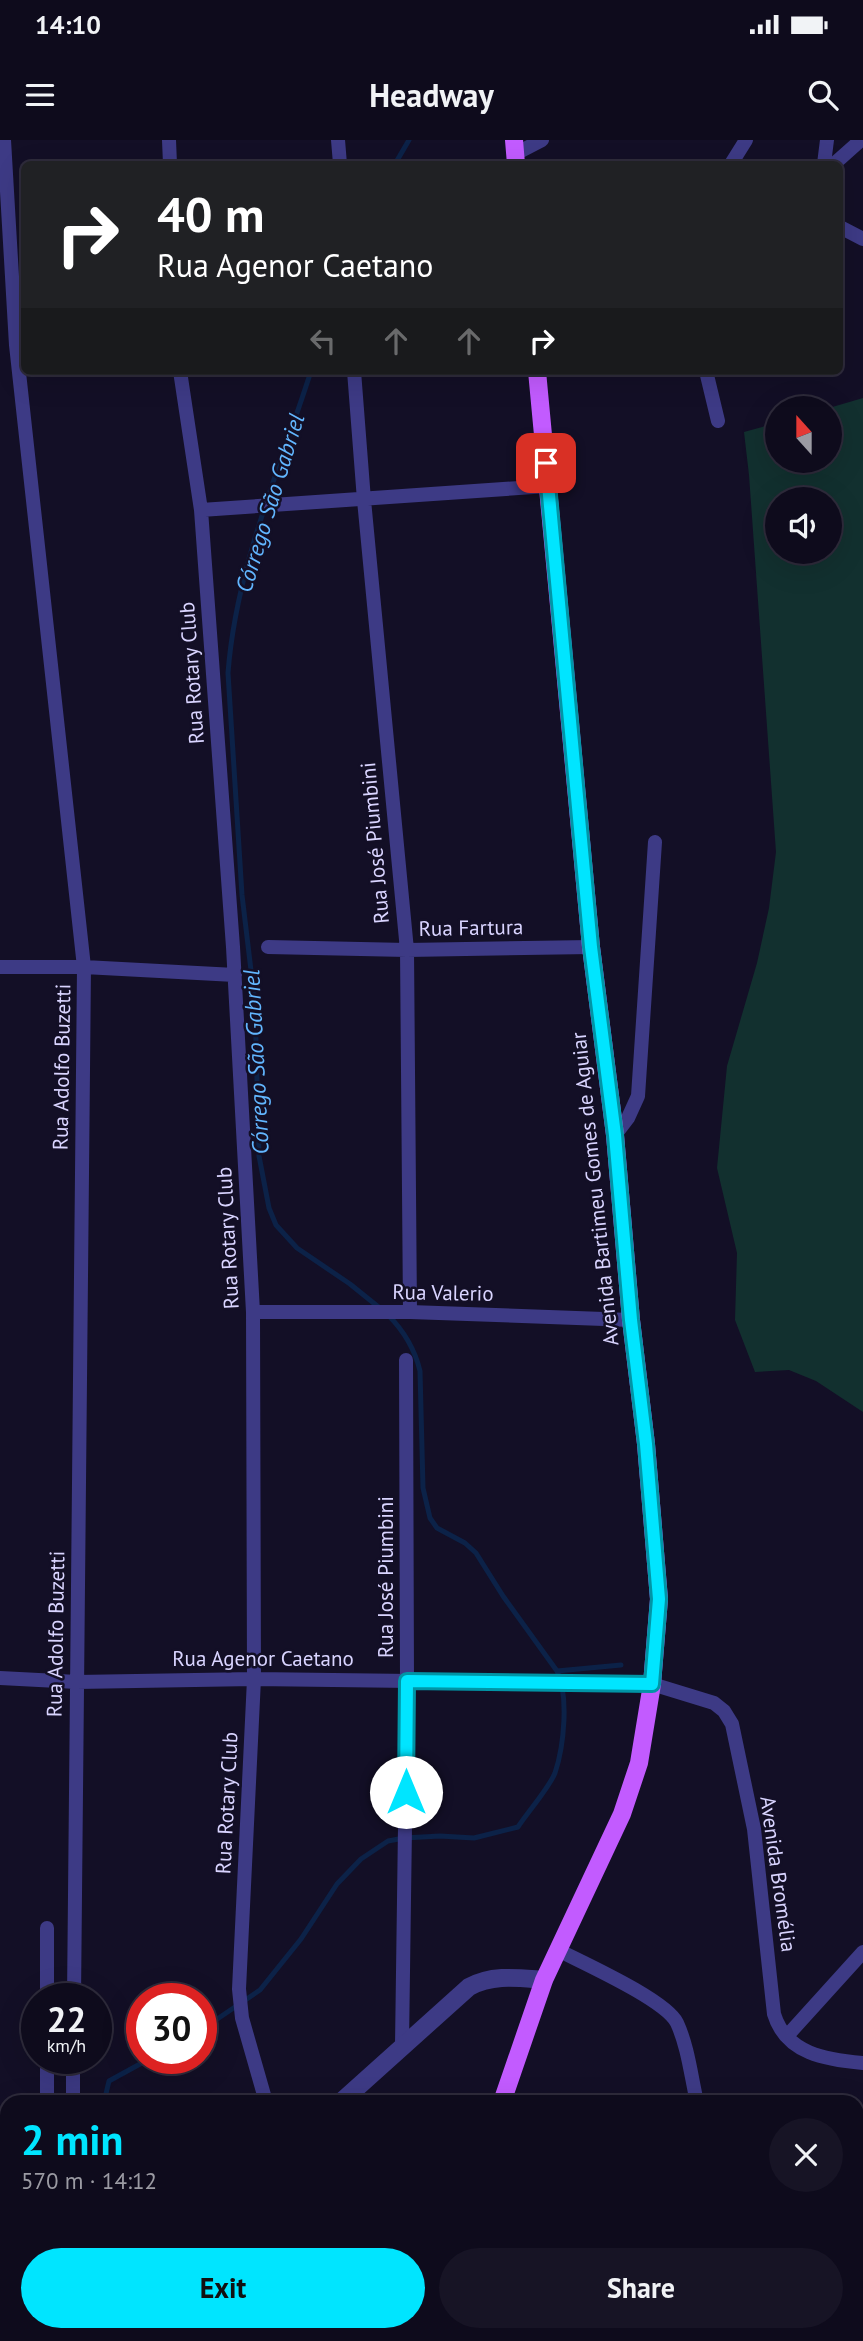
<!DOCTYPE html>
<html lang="en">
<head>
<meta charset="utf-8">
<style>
  :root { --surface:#0e0b1c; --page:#171425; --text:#f1f3f6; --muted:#9b9ba3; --line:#2e2b3b; --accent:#00e5ff }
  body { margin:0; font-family:"PT Sans",sans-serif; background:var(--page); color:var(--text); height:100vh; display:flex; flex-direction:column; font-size:26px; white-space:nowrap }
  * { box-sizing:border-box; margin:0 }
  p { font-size:23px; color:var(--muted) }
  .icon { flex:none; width:38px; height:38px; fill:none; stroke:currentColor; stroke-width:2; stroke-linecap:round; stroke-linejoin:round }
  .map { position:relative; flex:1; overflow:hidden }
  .details { position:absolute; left:0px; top:1955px; width:864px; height:247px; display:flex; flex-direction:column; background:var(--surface); border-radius:21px 21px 0 0; box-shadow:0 7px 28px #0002,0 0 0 2px var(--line) }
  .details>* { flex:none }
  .hud { position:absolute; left:21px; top:21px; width:822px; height:214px; border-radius:10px; box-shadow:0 7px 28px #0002,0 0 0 2px var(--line); background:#202124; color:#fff; overflow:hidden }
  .needle { width:46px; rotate:339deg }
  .buttons { position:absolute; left:765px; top:256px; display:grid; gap:14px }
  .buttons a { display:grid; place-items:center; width:77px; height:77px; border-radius:50%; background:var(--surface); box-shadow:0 7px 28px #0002,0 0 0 2px var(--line); font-size:35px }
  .speed { position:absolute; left:21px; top:1843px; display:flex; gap:14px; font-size:35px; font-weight:700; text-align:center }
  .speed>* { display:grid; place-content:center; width:91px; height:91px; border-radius:50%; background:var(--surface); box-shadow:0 7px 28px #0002,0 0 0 2px var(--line); line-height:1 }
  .speed small { font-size:18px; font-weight:400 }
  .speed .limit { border:10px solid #d22; background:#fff; color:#111 }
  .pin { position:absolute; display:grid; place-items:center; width:60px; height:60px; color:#fff; margin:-30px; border-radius:14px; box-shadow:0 4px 10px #0006 }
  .me { position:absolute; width:77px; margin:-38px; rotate:0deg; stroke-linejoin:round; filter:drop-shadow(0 0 5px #0008) }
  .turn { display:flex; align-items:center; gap:24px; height:147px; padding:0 21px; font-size:32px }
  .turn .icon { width:91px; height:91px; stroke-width:2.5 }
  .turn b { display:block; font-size:49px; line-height:60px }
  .lanes { display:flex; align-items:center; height:66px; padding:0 21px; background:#0003; justify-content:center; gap:35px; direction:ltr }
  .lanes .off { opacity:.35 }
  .round { display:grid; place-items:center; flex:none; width:74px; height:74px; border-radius:37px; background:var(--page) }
  .summary { display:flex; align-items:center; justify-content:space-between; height:119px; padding:0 21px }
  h1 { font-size:42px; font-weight:700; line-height:52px; color:var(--accent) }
  .cta { display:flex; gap:14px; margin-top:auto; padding:14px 21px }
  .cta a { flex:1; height:80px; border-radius:42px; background:var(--accent); color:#111; font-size:28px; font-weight:700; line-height:80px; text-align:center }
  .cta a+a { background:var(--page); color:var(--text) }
  .status { display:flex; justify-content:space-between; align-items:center; height:49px; padding:0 35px; background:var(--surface); direction:ltr }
  .status svg { height:19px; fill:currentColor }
  header { display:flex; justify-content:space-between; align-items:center; height:91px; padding:0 21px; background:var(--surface); font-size:32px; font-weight:700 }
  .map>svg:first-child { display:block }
  .green { fill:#12302f; fill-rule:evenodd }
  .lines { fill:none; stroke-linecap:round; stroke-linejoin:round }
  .stream { stroke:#0c2248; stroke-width:5 }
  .minor { stroke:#3d3a85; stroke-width:14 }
  .tertiary { stroke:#3d3a85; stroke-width:18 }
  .primary { stroke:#c25bff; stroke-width:18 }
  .route-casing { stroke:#0095a6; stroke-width:18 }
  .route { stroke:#00e5ff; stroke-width:12 }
  .labels { text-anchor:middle; stroke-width:5; stroke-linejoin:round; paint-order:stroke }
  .street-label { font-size:21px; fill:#d9d4ff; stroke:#130f26 }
  .water-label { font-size:23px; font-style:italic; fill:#62b6ff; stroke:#130f26 }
</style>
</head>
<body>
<div class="status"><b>14:10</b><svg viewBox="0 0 49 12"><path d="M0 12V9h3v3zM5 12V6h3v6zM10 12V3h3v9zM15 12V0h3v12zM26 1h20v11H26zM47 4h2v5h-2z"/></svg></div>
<header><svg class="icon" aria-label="menu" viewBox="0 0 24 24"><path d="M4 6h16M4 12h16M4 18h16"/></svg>Headway<svg class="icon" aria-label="search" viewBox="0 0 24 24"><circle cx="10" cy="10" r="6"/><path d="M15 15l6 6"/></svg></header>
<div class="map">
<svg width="863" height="2201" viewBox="0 0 863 2201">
  <rect width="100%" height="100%" fill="#130f26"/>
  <path class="green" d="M 863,258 L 863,1272 L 816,1241 L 789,1230 L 755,1232 L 735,1180 L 737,1113 L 717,1028 L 727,926 L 757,823 L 769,768 L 776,712 L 749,335 L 744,292 L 777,283 L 777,320 L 830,320 L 829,268 ZM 777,359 L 830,359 L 830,411 L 777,411 Z"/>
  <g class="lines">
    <path class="stream" d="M 395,24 L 409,0
      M 311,231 C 279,331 236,428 228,533 L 242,755 L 255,864 L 259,1016 L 269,1068 L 276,1085 L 297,1108 L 350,1144 L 381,1169
      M 557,1531 L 621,1525
      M 201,1890 L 260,1850 L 301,1799 L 337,1744 L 361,1719 L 388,1701 L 404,1698 L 440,1696 L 474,1698 L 518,1687 C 527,1673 549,1648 555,1633 C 564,1606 569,1556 557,1531 L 503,1456 L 476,1413 L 465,1403 L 437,1388 L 430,1378 L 423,1348 L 420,1231 C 415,1210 404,1191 388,1175
      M 104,1962 L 109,1941 L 151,1918
      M 0,2157 L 7,2149"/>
    <path class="minor" d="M 4,0 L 16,205 L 84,827 L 74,1858
      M 169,0 L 170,24
      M 338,0 L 340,24
      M 515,14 L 542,0
      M 731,24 L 746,0
      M 824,24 L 827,0
      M 834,24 L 861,0
      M 840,87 L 863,99
      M 180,231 L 201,370 L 233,807 L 253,1172 L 254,1539 L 239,1849 L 242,1878 L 266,1962
      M 354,231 L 364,360 L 407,810 L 410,1172
      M 706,231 L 718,281
      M 201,370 L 548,346
      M 268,807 L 407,810 L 591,807
      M 0,827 L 84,827 L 235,835
      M 615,995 L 628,978 L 638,956 L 655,702
      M 253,1172 L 410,1172 L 631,1180
      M 0,1538 L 77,1542 L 254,1539 L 652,1544 L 714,1563 L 724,1571 L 732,1584 L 754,1689 L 774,1874 C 786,1914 827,1920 863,1923
      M 47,1788 L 47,1858
      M 558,1810 C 583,1823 666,1860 677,1883 C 688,1907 691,1936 697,1962
      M 787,1896 L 863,1812
      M 402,1905 L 407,1541 L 406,1220
      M 47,1918 L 47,1962
      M 73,1962 L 73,1918
      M 0,2074 L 7,2072
      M 858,2106 L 863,2105
      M 271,2201 L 271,2194
      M 422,2201 L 423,2194
      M 798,2201 L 798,2194"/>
    <path class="tertiary" d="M 341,1962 L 469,1847 C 493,1834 518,1838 544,1840
      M 0,2174 L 7,2172"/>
    <path class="primary" d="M 514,0 L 516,24
      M 502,1962 L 544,1840 L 622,1674 L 639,1623 L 652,1544 L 659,1459 L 646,1304 L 631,1180 L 615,995 L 591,807 L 537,231
      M 515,2194 L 516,2201"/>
  </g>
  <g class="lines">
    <defs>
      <path id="route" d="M 406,1652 L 407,1541 L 652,1544 L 659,1459 L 646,1304 L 631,1180 L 615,995 L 591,807 L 546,323"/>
    </defs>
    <use href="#route" class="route-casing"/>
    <use href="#route" class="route"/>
  </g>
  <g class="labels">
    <g class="street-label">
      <text transform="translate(192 533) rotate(-94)" y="7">Rua Rotary Club</text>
      <text transform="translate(375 703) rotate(-95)" y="7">Rua José Piumbini</text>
      <text transform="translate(471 788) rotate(-1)" y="7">Rua Fartura</text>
      <text transform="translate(62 927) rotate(-89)" y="7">Rua Adolfo Buzetti</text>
      <text transform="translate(595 1049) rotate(-96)" y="7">Avenida Bartimeu Gomes de Aguiar</text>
      <text transform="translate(228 1098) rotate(-93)" y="7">Rua Rotary Club</text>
      <text transform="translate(443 1153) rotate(1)" y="7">Rua Valerio</text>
      <text transform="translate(386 1437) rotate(-90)" y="7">Rua José Piumbini</text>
      <text transform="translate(56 1494) rotate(-89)" y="7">Rua Adolfo Buzetti</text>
      <text x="263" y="1526">Rua Agenor Caetano</text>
      <text transform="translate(227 1663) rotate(-87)" y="7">Rua Rotary Club</text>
      <text transform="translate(778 1734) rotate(82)" y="7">Avenida Bromélia</text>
    </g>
    <g class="water-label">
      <text transform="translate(270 363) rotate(-73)" y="8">Córrego São Gabriel</text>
      <text transform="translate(256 922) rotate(-93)" y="8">Córrego São Gabriel</text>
    </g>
  </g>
</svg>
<div class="buttons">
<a><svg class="needle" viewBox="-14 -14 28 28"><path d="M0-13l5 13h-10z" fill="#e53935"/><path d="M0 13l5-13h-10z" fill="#9b9ba3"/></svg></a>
<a><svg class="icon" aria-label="sound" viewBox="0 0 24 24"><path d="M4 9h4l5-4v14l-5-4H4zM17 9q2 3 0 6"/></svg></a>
</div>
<div class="speed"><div>22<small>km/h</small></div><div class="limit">30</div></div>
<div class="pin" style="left:546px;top:323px;background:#d93025"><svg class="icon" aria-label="arrive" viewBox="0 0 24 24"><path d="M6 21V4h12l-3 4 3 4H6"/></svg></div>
<svg class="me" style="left:406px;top:1652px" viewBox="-20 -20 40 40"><circle r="19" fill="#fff"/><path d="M0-13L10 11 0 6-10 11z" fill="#00e5ff"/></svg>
<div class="hud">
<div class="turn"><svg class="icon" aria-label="right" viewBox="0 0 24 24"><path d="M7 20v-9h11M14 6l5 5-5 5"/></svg><div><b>40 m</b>Rua Agenor Caetano</div></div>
<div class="lanes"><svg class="icon off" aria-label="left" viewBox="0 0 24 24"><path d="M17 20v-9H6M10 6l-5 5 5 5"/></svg><svg class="icon off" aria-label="ahead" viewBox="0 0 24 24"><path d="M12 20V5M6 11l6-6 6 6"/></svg><svg class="icon off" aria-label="ahead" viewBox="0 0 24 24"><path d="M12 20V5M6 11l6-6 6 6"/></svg><svg class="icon" aria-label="right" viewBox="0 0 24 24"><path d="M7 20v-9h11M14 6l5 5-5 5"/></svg></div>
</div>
<section class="details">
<div class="summary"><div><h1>2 min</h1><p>570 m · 14:12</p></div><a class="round"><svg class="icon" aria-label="close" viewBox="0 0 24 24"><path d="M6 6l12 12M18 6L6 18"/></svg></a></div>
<div class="cta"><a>Exit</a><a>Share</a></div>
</section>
</div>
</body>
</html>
